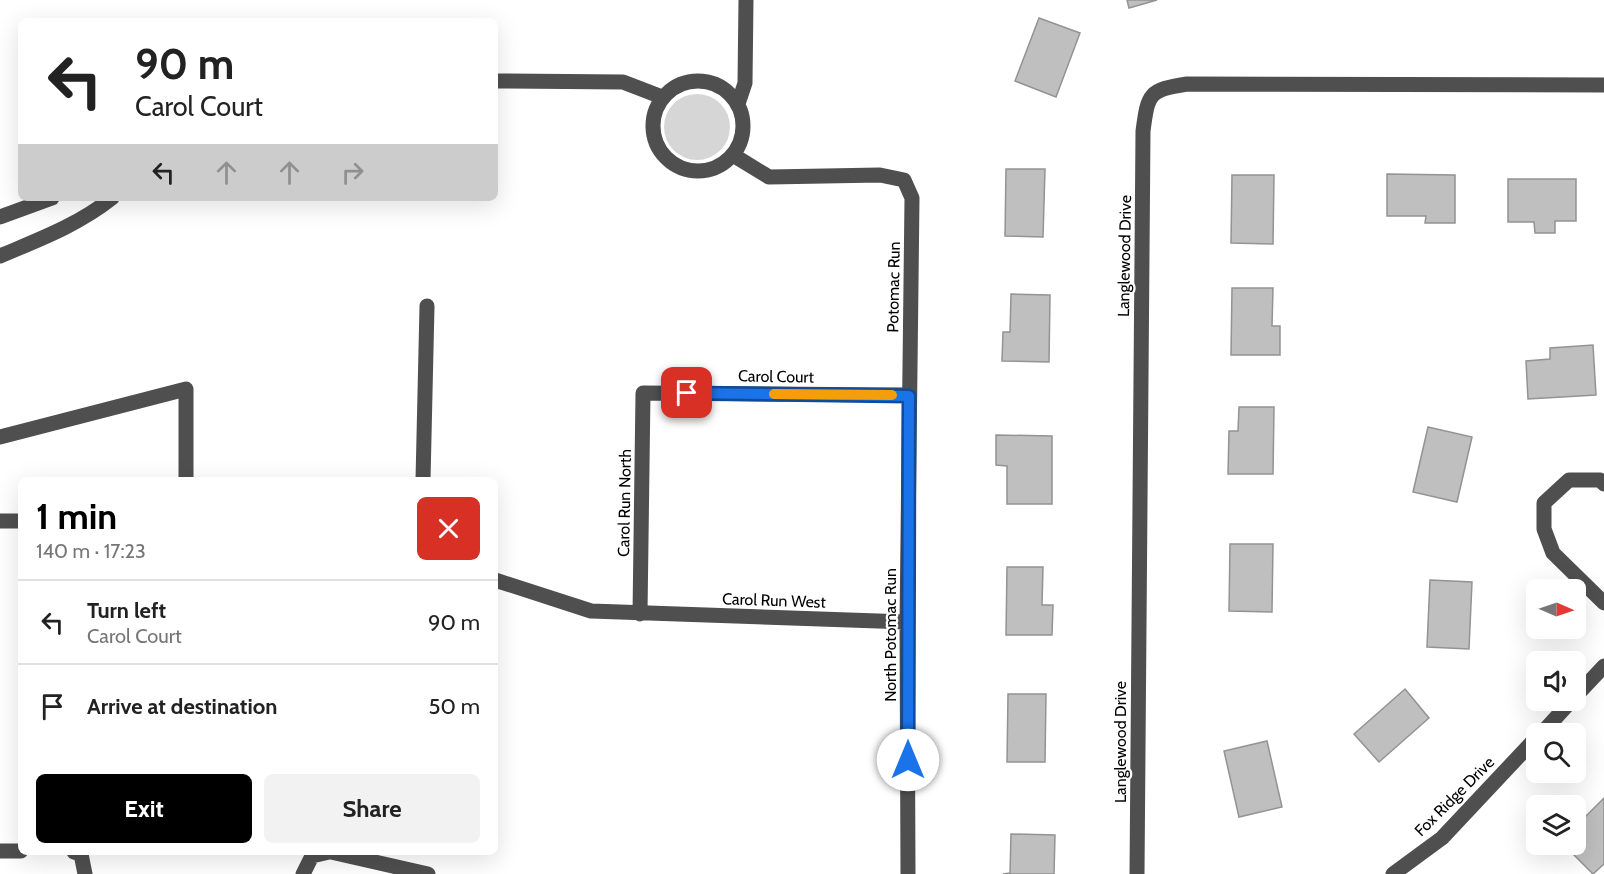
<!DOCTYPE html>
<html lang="en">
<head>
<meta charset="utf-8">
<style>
  :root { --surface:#fff; --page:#f2f2f2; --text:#222; --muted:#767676; --line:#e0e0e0; --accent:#000 }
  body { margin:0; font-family:Cabin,sans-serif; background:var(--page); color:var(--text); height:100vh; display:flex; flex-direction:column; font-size:22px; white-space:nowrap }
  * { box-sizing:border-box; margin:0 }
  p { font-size:20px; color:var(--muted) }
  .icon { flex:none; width:33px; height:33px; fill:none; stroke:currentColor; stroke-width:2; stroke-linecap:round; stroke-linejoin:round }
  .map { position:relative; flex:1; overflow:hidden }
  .side { position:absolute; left:18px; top:477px; width:480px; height:378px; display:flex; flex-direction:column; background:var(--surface); border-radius:9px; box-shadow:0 6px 24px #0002 }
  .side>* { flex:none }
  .top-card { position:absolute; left:18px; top:18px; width:480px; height:183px; border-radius:9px; box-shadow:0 6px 24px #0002; background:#fff; color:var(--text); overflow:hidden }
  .needle { width:39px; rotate:92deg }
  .tools { position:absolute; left:1526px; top:579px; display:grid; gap:12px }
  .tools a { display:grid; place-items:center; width:60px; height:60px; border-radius:9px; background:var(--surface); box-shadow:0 6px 24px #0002; font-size:30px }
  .pin { position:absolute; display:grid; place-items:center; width:51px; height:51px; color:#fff; margin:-26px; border-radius:12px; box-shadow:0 3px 9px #0006 }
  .me { position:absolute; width:66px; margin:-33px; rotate:0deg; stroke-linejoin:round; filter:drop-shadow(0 0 4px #0008) }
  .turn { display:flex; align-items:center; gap:21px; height:126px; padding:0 18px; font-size:27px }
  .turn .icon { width:78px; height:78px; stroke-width:2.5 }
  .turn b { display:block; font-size:42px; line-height:51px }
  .lanes { display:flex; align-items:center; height:57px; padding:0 18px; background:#0003; justify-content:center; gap:30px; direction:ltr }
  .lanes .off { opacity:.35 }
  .round { display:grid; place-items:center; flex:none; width:63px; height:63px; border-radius:9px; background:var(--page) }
  .overview { display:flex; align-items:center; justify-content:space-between; height:102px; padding:0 18px }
  h1 { font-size:36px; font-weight:700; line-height:45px; color:var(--accent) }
  .button { display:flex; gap:12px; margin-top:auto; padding:12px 18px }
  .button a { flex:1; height:69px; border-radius:9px; background:var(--accent); color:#fff; font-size:24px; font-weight:700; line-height:69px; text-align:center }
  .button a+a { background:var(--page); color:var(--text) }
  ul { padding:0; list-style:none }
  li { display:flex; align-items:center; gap:18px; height:84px; padding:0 18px; border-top:2px solid var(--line) }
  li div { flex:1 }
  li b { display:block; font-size:22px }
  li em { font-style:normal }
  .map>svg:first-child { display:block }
  .green { fill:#d6d6d6 }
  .building { fill:#bfbfbf; stroke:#939393; stroke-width:1.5 }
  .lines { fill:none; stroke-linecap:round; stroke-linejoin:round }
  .minor { stroke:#4f4f4f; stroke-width:15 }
  .route-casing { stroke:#114b97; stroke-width:15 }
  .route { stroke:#1a73e8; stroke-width:10 }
  .slow { stroke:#f59e0b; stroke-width:10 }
  .labels { text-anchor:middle; stroke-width:4.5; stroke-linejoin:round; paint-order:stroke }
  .street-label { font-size:16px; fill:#000; stroke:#fff }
</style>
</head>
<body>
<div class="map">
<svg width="1604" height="874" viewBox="0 0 1604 874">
  <rect width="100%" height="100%" fill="#fff"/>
  <path class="green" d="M664 127a33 33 0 1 1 66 0a33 33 0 1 1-66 0Z"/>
  <path class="building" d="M 1127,0 L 1157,0 L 1129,8 Z
    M 1039,18 L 1080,33 L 1056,97 L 1015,81 Z
    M 1006,169 L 1045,169 L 1043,237 L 1005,236 Z
    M 1387,174 L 1455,175 L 1455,223 L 1425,223 L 1426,216 L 1387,216 Z
    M 1232,175 L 1274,175 L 1273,244 L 1231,243 Z
    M 1508,179 L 1576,179 L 1576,221 L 1555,221 L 1555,233 L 1535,233 L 1534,222 L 1508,222 Z
    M 1232,288 L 1273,288 L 1272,326 L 1280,326 L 1280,355 L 1231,355 Z
    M 1011,294 L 1050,295 L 1049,362 L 1002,361 L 1003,332 L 1010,332 Z
    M 1593,345 L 1596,395 L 1528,399 L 1526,361 L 1550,359 L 1550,348 Z
    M 1239,407 L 1274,407 L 1273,474 L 1228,474 L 1229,431 L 1238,431 Z
    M 1428,427 L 1472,437 L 1457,502 L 1413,492 Z
    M 996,435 L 1052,436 L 1052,504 L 1007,504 L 1007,466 L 996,465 Z
    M 1230,544 L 1273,544 L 1272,612 L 1229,611 Z
    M 1007,567 L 1043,567 L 1042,605 L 1053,605 L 1052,635 L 1006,635 Z
    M 1430,580 L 1472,582 L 1469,649 L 1427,647 Z
    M 1405,689 L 1429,718 L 1379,762 L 1354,734 Z
    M 1008,694 L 1046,694 L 1045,762 L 1007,762 Z
    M 1267,741 L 1282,807 L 1239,817 L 1224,751 Z
    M 1604,798 L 1604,864 L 1593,874 L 1563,844 L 1575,844 L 1575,827 Z
    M 1011,834 L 1055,835 L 1054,874 L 1003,874 L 1010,873 Z"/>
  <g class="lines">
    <path class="minor" d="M653 126a45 45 0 1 1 90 0a45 45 0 1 1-90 0Z
      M 495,81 L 623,82 L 662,97
      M 738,104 L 745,83 L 746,0
      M 733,155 L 769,177 L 880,175 L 904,180 L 912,198 L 907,622 L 908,874
      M 0,217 L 52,198
      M 0,256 C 40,239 78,225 112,198
      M 0,437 L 186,389 L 186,480
      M 423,480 L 427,306
      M 1604,484 L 1600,480 L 1569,480 L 1544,503 L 1544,529 L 1553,553 L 1604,603
      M 0,521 L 21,521
      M 495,580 L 591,611 L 907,622
      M 640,614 L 643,393 L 909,395
      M 1575,697 L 1604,666
      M 1541,734 L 1572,700
      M 0,851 L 21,851
      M 74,852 L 81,854 L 85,874
      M 331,852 L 428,874
      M 303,874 L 312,856 L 329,852
      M 1137,874 L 1143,131 C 1148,93 1149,90 1187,84 L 1604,85
      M 1393,874 L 1442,838 L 1536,738"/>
  </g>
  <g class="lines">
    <defs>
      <path id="route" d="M 687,393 L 909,396 L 908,760"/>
    </defs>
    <use href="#route" class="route-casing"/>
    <use href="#route" class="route"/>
    <path class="slow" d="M 774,394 L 892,395"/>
  </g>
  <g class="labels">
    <g class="street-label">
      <text transform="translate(1124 256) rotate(-89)" y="6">Langlewood Drive</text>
      <text transform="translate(893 287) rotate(-89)" y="6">Potomac Run</text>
      <text transform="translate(776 376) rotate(1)" y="6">Carol Court</text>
      <text transform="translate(624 503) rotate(-89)" y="6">Carol Run North</text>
      <text transform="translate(774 600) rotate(2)" y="6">Carol Run West</text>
      <text transform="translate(890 635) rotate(-90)" y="6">North Potomac Run</text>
      <text transform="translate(1120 742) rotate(-90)" y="6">Langlewood Drive</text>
      <text transform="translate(1454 796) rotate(-45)" y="6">Fox Ridge Drive</text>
    </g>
  </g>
</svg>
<div class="tools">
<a><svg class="needle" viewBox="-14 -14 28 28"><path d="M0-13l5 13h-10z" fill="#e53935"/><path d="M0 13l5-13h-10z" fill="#767676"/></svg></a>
<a><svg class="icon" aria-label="sound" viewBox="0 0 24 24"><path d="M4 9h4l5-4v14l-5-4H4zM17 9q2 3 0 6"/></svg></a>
<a><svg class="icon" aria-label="search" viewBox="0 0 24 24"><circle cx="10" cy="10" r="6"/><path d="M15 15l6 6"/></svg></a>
<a><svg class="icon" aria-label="layers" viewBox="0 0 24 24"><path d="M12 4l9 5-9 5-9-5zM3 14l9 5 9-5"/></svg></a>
</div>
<div class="pin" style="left:687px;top:393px;background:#d93025"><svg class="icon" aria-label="arrive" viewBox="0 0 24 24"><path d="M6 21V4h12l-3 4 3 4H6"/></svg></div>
<svg class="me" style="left:908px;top:760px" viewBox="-20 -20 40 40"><circle r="19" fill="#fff"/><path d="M0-13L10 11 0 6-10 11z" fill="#1a73e8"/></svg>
<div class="top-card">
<div class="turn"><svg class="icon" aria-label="left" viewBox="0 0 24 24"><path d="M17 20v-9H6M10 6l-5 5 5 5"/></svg><div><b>90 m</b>Carol Court</div></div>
<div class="lanes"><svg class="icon" aria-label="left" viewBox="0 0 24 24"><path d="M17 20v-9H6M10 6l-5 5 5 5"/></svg><svg class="icon off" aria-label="ahead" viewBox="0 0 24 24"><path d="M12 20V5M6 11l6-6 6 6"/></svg><svg class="icon off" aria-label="ahead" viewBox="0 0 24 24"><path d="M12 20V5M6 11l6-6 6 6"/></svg><svg class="icon off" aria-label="right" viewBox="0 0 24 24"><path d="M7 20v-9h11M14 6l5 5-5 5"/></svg></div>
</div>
<section class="side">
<div class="overview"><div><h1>1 min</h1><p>140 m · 17:23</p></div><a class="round" style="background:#d93025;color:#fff"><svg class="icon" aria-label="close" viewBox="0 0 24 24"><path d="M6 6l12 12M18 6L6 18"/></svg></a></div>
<ul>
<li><svg class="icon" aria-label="left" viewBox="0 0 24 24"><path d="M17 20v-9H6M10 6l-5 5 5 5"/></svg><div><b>Turn left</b><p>Carol Court</p></div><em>90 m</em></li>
<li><svg class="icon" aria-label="arrive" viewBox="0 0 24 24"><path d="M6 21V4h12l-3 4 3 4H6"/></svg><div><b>Arrive at destination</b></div><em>50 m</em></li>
</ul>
<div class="button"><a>Exit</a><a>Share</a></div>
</section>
</div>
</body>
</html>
